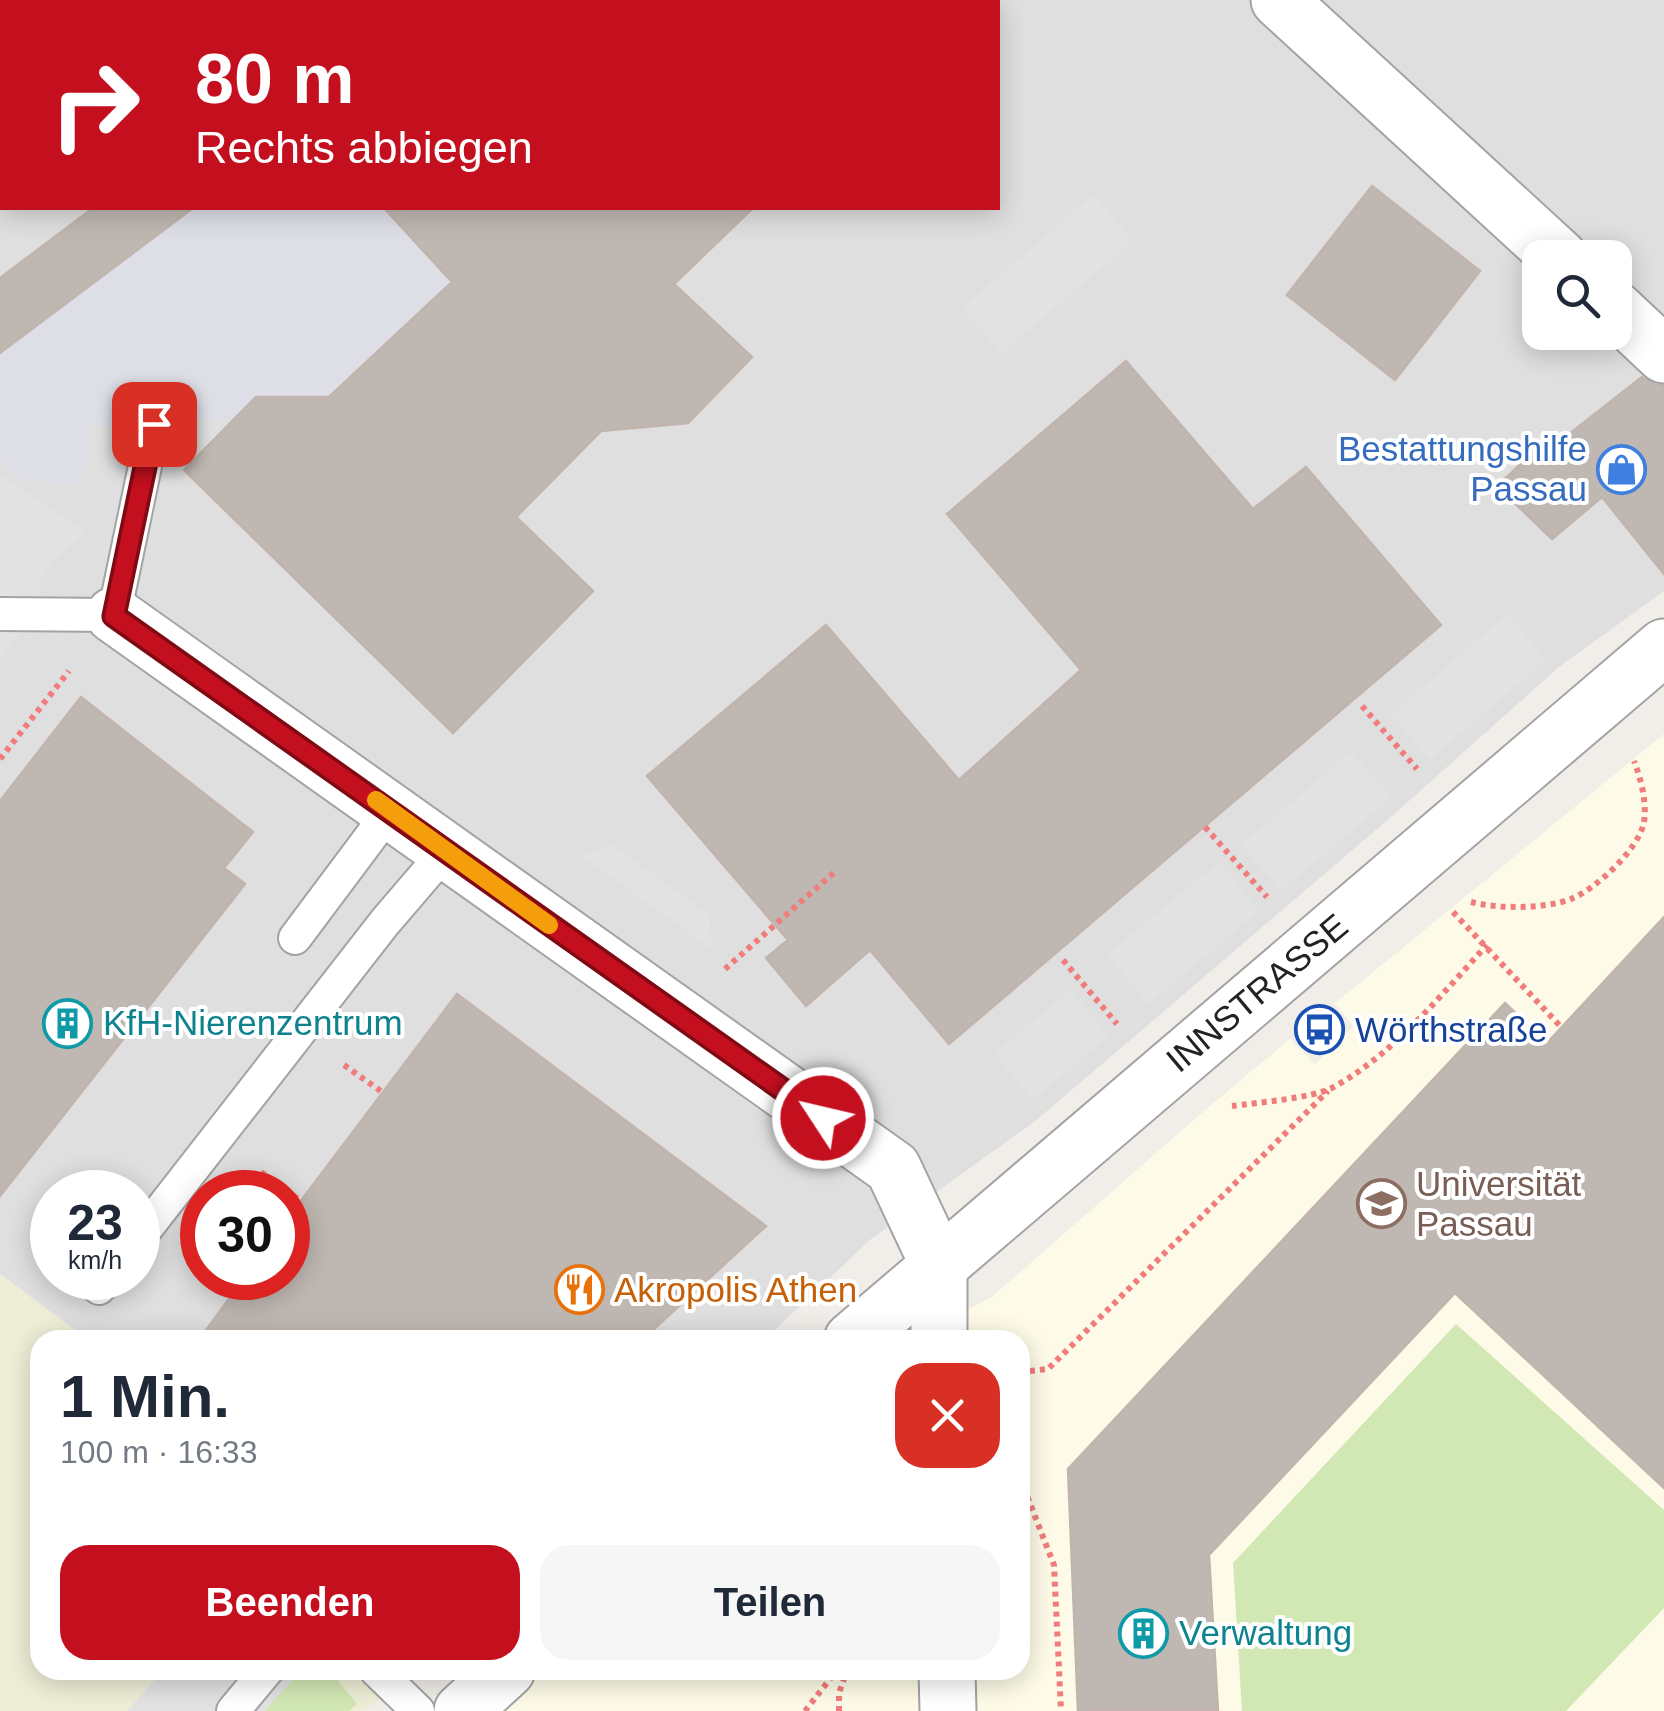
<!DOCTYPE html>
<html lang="de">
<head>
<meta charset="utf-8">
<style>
  :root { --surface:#fff; --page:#f6f6f7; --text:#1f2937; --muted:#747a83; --accent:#c40f1f }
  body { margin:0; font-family:Arial,sans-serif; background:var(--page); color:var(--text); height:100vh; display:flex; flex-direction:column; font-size:38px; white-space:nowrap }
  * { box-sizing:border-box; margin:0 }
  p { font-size:32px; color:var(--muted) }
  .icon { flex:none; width:55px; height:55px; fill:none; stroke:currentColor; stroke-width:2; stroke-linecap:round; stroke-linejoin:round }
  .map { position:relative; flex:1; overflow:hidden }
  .drawer { position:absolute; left:30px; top:1330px; width:1000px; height:350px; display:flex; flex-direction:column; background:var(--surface); border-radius:30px; box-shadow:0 5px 25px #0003 }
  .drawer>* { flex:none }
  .hud { position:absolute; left:0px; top:0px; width:1000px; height:210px; box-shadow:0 5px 25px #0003; background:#c40f1f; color:#fff; overflow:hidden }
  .controls { position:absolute; left:1522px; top:240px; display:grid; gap:20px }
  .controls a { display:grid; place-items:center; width:110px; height:110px; border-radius:20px; background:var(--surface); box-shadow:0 5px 25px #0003; font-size:50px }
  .speed { position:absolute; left:30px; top:1170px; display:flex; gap:20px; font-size:50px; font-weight:700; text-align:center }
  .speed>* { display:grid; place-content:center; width:130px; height:130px; border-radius:50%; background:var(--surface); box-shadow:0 5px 25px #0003; line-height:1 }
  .speed small { font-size:25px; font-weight:400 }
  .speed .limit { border:15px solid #d22; background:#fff; color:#111 }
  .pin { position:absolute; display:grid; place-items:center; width:85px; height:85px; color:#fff; margin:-42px; border-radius:20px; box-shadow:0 5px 15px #0006 }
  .me { position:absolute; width:110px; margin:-55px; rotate:305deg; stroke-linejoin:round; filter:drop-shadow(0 0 8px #0008) }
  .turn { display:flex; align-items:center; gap:35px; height:210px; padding:0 30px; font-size:45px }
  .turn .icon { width:130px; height:130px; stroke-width:2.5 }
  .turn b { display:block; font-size:70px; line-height:85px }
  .round { display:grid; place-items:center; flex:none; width:105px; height:105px; border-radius:30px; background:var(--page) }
  .head { display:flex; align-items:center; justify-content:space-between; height:170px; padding:0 30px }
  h1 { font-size:60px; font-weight:700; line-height:75px }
  .primary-button { display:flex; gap:20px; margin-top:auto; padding:20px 30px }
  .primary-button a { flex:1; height:115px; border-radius:30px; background:var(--accent); color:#fff; font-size:40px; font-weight:700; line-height:115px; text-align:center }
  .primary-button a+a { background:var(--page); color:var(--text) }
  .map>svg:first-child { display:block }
  .residential { fill:#e0dfdf; fill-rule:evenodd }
  .education { fill:#fdfbe7 }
  .farmland { fill:#eeeed7 }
  .grass { fill:#d1e7b4 }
  .parking { fill:#e2e2e2 }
  .plaza { fill:#dedee7 }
  .building { fill:#bfb7b2; stroke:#c2b4ad; stroke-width:2.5 }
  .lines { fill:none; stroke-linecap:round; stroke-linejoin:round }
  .service-casing { stroke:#a3a3a3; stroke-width:36 }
  .minor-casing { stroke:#a3a3a3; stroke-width:59 }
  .tertiary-casing { stroke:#a3a3a3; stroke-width:59 }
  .path { stroke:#f07d7b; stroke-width:6; stroke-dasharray:5 5; stroke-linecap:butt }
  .service { stroke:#fff; stroke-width:32 }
  .minor { stroke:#fff; stroke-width:55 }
  .tertiary { stroke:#fff; stroke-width:55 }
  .route-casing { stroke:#7f0a14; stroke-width:25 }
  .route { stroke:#c40f1f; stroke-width:18 }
  .slow { stroke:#f59e0b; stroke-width:18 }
  .labels { text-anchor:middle; stroke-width:8; stroke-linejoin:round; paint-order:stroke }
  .shop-label { font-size:35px; fill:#366cbe; stroke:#fff; text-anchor:end }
  .street-label { font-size:35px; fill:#222; stroke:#fff }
  .culture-label { font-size:35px; fill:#0d838f; stroke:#fff; text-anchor:start }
  .transit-label { font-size:35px; fill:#164399; stroke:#fff; text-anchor:start }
  .education-label { font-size:35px; fill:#785e54; stroke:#fff; text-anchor:start }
  .food-label { font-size:35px; fill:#c56008; stroke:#fff; text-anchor:start }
</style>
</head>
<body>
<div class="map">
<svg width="1664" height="1711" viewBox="0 0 1664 1711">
  <rect width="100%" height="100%" fill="#f1eee9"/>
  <path class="residential" d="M 0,0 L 1664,0 L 1664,591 L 1559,667 L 1391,817 L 1127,1043 L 1034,1122 L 871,1239 L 764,1340 L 88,1340 L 0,1274 ZM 2,2 L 998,2 L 998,208 L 2,208 ZM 1540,258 L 1615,258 L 1615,332 L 1540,332 ZM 52,1192 L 138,1192 L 138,1278 L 52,1278 ZM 202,1192 L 288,1192 L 288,1278 L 202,1278 Z"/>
  <path class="education" d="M 1664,734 L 1664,1711 L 462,1711 L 507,1670 L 1020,1670 L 1020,1340 L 910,1340 L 992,1297 L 1204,1111 L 1290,1039 L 1315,1064 L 1354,1026 L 1334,1004 Z"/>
  <path class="farmland" d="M 0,1274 L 88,1340 L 40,1340 L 40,1670 L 411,1670 L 365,1711 L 0,1711 Z"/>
  <path class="grass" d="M 1456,1324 L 1664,1510 L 1664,1608 L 1566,1711 L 1242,1711 L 1233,1563 Z
    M 302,1670 L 329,1670 L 357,1704 L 349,1711 L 264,1711 Z"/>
  <path class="parking" d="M 1094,194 L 1133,241 L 1001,353 L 962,308 Z
    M 0,475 L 86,531 L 53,562 L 41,580 L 33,616 L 0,659 Z
    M 1507,614 L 1546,660 L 1430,760 L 1391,715 Z
    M 1352,751 L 1391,798 L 1281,891 L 1241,845 Z
    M 612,845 L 710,915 L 711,949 L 582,856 Z
    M 1219,862 L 1260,911 L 1148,1004 L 1107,954 Z
    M 1070,990 L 1109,1036 L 1033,1100 L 994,1054 Z
    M 164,1670 L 302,1670 L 264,1711 L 127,1711 Z"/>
  <path class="plaza" d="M 193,208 L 384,208 L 452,282 L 329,397 L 257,397 L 237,417 L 89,427 L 81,485 L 23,479 L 0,461 L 0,353 Z"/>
  <path class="building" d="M 1372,186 L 1480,271 L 1395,380 L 1287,295 Z
    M 93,208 L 193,208 L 0,353 L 0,278 Z
    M 384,208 L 753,208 L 674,284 L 752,357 L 688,423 L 601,431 L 516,517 L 593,591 L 453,733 L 184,470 L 256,397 L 329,397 L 452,282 Z
    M 1126,361 L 1253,509 L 1306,467 L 1441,625 L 949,1044 L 870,950 L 806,1006 L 766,958 L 788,940 L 647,776 L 826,625 L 959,780 L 1081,670 L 947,514 Z
    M 1642,377 L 1656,385 L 1664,385 L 1664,574 L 1602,497 L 1552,539 L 1497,486 L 1547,440 L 1559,442 Z
    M 81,697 L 253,832 L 224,868 L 245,884 L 0,1196 L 0,801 Z
    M 1664,917 L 1664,1488 L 1455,1293 L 1209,1555 L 1218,1711 L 1078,1711 L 1068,1469 L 1505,1003 L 1547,1043 Z
    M 457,994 L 766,1226 L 642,1340 L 199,1340 L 244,1278 L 288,1278 L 288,1218 Z"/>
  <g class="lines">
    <defs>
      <path id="service" d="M 0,614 L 114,615 L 154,423
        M 295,938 L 390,811
        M 138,1239 L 385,922 L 445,852
        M 99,1288 L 107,1278
        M 376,1670 L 418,1711
        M 233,1711 L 267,1670"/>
      <path id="minor" d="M 1279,0 L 1560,258
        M 1615,309 L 1664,355
        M 114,615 L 893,1168 L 939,1266 L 939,1340
        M 947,1670 L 948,1711"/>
      <path id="tertiary" d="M 852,1340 L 1664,647
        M 462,1711 L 507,1670"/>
    </defs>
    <use href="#service" class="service-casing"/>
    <use href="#minor" class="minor-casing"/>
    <use href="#tertiary" class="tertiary-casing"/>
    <path class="path" d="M 1362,706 L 1417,769
      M 0,759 L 69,671
      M 1205,827 L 1267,897
      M 1471,902 C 1498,909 1545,909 1571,899 C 1596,889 1639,849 1644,822 C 1647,802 1641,779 1634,761
      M 1453,912 L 1562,1028
      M 1063,960 L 1117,1024
      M 725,969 L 837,870
      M 344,1065 L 382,1092
      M 1232,1106 C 1255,1103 1312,1098 1332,1088 C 1394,1054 1440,996 1487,945
      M 261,1172 L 301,1201
      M 1020,1372 L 1048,1369 L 1328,1091
      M 1020,1478 L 1054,1565 L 1061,1711
      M 805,1711 L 837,1670
      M 839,1711 L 839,1693 L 847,1670"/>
    <use href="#service" class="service"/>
    <use href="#minor" class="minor"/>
    <use href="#tertiary" class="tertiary"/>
  </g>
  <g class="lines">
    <defs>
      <path id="route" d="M 154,424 L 114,616 L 823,1118"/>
    </defs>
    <use href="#route" class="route-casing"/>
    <use href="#route" class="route"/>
    <path class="slow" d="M 376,800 L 549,925"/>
  </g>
  <defs>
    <symbol id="shop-ring" viewBox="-11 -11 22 22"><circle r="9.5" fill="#fff" stroke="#3f7fe0" stroke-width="1.5"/><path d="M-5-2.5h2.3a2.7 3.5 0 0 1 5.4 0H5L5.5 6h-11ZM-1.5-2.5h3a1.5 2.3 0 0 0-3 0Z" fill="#3f7fe0"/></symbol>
    <symbol id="building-ring" viewBox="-11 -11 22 22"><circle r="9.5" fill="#fff" stroke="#0f9aa8" stroke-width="1.5"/><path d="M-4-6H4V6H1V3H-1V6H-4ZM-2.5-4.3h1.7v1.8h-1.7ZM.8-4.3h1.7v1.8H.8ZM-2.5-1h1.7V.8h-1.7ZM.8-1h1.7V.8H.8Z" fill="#0f9aa8"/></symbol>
    <symbol id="bus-ring" viewBox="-11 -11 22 22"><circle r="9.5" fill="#fff" stroke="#1a4fb4" stroke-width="1.5"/><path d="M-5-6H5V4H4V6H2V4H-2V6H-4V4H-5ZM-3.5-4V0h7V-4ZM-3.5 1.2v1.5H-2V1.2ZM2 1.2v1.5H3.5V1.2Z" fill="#1a4fb4"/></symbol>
    <symbol id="university-ring" viewBox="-11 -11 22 22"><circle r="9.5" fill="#fff" stroke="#8d6e63" stroke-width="1.5"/><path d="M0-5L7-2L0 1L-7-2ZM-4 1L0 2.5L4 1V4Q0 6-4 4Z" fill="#8d6e63"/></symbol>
    <symbol id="restaurant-ring" viewBox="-11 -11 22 22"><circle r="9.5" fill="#fff" stroke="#e8710a" stroke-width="1.5"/><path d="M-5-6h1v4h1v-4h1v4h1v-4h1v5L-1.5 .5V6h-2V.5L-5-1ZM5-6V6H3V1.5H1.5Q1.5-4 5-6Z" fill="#e8710a"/></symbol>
  </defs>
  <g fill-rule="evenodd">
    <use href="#shop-ring" x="1594" y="442" width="55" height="55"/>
    <use href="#building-ring" x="40" y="996" width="55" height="55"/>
    <use href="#bus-ring" x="1292" y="1002" width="55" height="55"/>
    <use href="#university-ring" x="1354" y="1176" width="55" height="55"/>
    <use href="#restaurant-ring" x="552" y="1262" width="55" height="55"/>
    <use href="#building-ring" x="1116" y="1606" width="55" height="55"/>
  </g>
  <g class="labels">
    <g class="shop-label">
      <text x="1587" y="461">Bestattungshilfe<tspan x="1587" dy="40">Passau</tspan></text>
    </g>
    <g class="street-label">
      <text transform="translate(1257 993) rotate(-40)" y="12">INNSTRASSE</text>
    </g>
    <g class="culture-label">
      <text x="103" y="1035">KfH-Nierenzentrum</text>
      <text x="1179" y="1645">Verwaltung</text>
    </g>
    <g class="transit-label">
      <text x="1355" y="1042">Wörthstraße</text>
    </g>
    <g class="education-label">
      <text x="1416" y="1196">Universität<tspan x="1416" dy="40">Passau</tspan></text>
    </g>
    <g class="food-label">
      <text x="614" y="1302">Akropolis Athen</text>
    </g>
  </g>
</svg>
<div class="controls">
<a><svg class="icon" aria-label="search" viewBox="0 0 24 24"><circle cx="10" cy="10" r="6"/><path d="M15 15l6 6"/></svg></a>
</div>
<div class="speed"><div>23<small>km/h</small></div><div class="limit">30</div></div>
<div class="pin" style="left:154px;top:424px;background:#d93025"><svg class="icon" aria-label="arrive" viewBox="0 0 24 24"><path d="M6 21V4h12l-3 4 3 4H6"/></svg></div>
<svg class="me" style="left:823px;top:1118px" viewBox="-20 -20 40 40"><circle r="17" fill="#c40f1f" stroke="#fff" stroke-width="3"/><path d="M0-11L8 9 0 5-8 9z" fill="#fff"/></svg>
<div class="hud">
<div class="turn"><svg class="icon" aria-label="right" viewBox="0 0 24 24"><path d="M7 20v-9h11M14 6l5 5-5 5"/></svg><div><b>80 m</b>Rechts abbiegen</div></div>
</div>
<section class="drawer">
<div class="head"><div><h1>1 Min.</h1><p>100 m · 16:33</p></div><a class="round" style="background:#d93025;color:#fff"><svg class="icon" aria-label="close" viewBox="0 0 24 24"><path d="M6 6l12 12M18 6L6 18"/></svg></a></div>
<div class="primary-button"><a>Beenden</a><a>Teilen</a></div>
</section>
</div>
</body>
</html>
